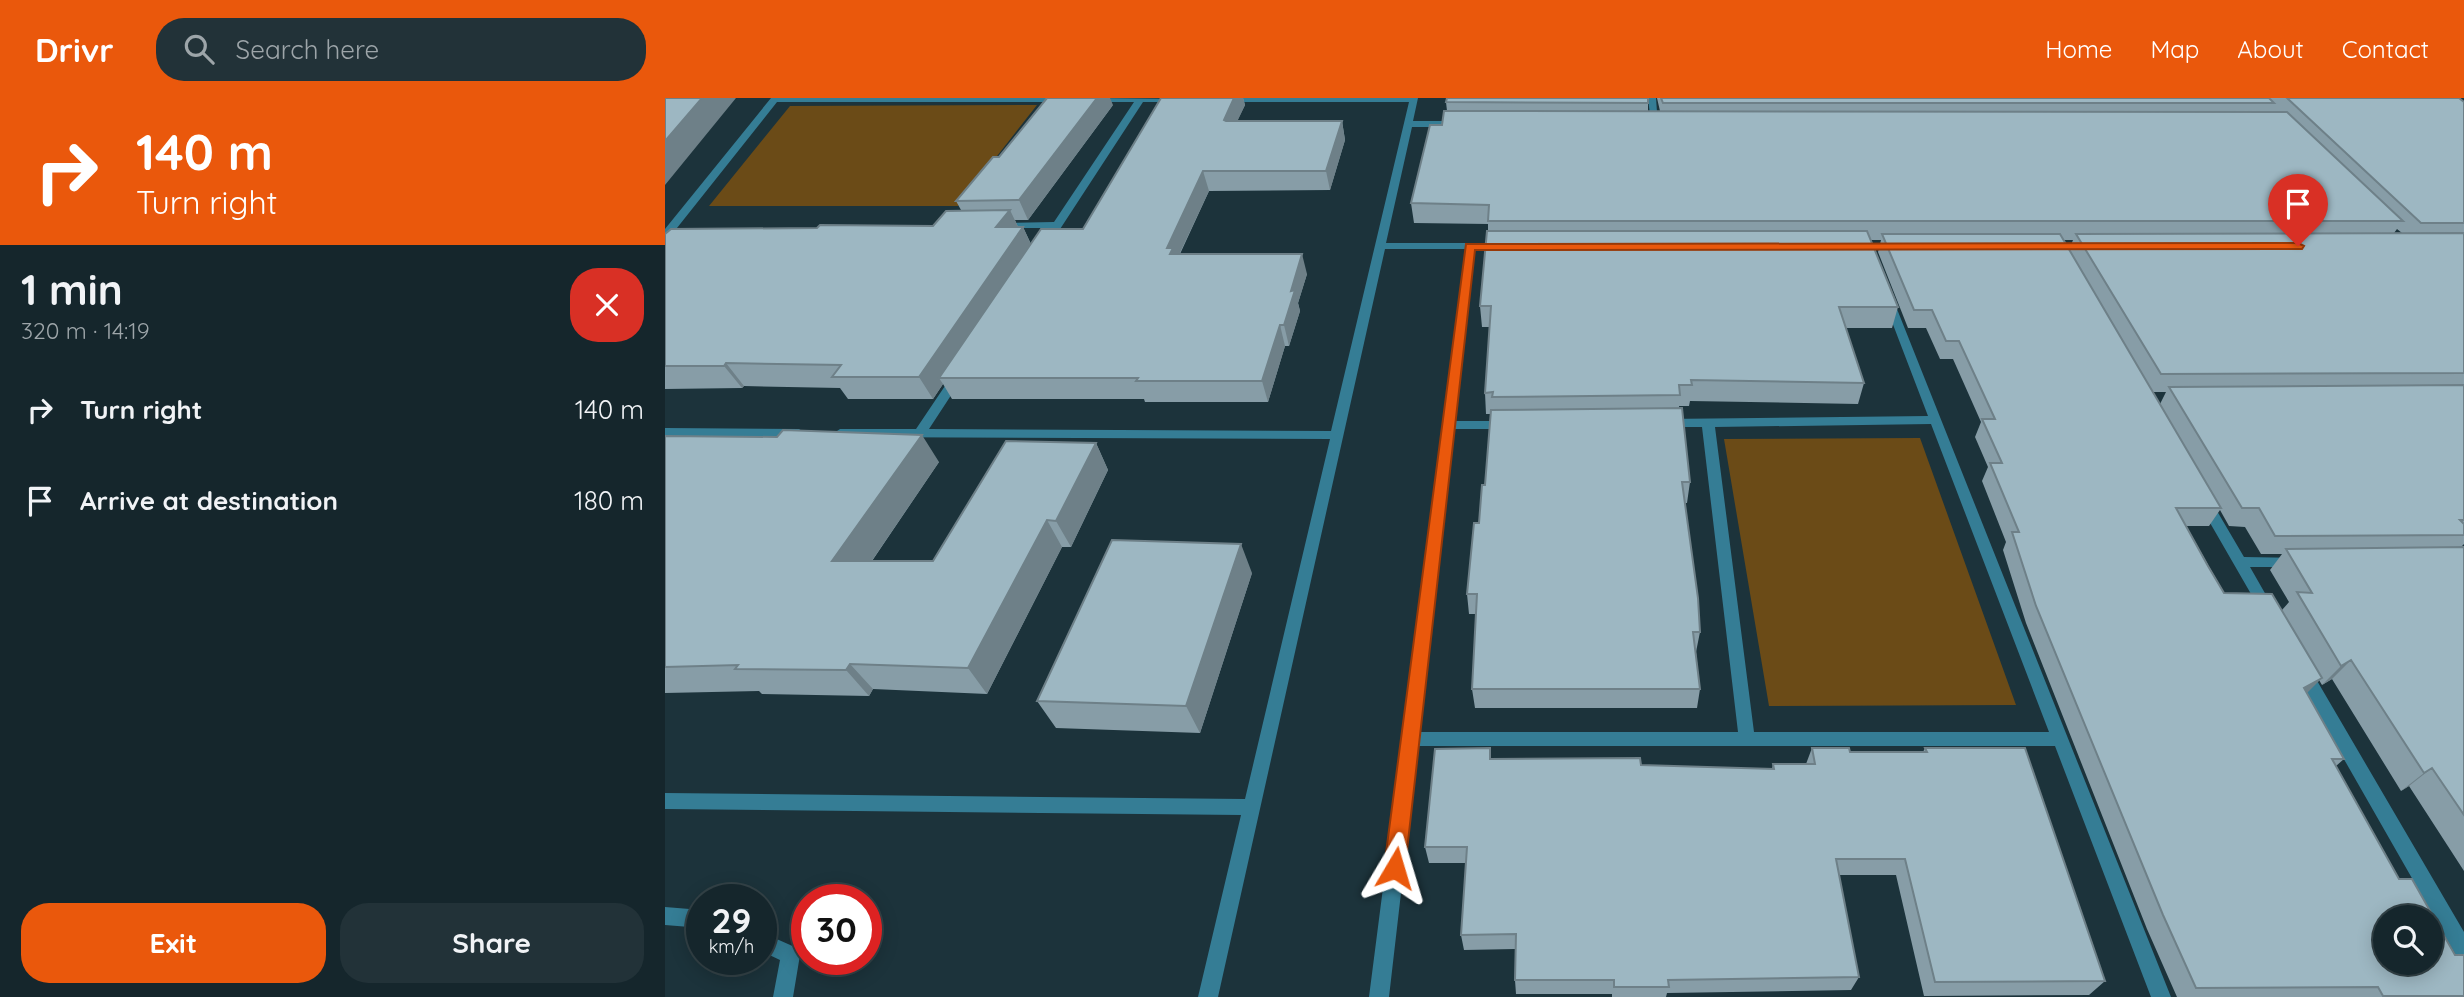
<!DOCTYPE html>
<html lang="en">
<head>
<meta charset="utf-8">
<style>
  :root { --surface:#15262c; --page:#223238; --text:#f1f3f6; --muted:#9da5a9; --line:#344348; --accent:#ea580c }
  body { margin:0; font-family:Quicksand,sans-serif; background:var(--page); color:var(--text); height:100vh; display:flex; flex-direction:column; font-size:26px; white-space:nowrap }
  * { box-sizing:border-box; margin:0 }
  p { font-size:23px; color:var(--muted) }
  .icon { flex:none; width:38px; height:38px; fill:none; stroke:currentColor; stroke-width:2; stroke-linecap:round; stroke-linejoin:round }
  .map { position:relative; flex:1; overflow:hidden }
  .sheet { display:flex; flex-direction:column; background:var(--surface); width:665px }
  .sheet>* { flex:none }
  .guide { background:#ea580c; color:#fff; overflow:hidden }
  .controls { position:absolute; left:1708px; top:807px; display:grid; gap:14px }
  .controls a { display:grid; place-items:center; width:70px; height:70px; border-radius:50%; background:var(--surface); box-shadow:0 4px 18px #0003,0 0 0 2px var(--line); font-size:35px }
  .speed { position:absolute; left:21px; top:786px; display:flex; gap:14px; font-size:35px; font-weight:700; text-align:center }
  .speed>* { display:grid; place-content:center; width:91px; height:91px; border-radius:50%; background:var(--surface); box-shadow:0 4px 18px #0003,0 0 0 2px var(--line); line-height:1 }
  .speed small { font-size:18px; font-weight:400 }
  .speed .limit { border:10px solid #d22; background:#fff; color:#111 }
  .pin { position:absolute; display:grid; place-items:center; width:60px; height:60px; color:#fff; margin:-72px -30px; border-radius:50% 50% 50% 0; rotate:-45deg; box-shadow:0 0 7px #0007 }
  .pin .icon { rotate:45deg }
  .me { position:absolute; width:77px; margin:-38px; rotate:7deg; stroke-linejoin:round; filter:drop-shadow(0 0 5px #0008) }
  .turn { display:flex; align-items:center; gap:24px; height:147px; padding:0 21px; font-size:32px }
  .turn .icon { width:91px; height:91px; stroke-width:2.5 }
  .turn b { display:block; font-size:49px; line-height:60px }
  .round { display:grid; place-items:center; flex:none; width:74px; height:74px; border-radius:28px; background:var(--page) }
  .headline { display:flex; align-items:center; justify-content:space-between; height:119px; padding:0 21px }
  h1 { font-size:42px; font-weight:700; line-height:52px }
  .cta { display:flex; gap:14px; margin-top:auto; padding:14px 21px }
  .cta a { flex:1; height:80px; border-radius:28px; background:var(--accent); color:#fff; font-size:28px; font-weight:700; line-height:80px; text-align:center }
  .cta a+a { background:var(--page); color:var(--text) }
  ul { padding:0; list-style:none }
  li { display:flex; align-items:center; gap:21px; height:91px; padding:0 21px }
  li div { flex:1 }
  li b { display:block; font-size:26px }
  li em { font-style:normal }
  header { display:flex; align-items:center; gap:42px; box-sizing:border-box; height:98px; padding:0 35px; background:var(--accent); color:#fff }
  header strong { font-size:33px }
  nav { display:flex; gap:38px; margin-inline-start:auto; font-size:24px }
  .search { width:490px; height:63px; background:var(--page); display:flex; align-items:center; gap:18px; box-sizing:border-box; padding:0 24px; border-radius:28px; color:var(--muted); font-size:26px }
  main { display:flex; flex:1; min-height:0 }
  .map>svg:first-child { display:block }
  .green { fill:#6b4b17 }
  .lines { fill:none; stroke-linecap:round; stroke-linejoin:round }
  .lane { fill:#357d95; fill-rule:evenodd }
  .street { fill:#357d95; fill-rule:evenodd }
  .wall { fill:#879da7; fill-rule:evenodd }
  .shaded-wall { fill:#6e8088 }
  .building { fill:#9db7c2; stroke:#6e8088; stroke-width:2; fill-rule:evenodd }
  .route { fill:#ea580c; stroke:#983908; stroke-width:2 }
</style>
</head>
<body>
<header>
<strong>Drivr</strong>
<div class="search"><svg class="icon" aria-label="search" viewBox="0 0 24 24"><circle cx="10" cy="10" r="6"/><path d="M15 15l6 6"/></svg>Search here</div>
<nav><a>Home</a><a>Map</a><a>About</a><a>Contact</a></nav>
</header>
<main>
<section class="sheet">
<div class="guide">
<div class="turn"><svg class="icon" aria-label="right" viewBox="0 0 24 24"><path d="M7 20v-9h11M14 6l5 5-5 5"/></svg><div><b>140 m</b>Turn right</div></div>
</div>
<div class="headline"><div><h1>1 min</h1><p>320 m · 14:19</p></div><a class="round" style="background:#d93025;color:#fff"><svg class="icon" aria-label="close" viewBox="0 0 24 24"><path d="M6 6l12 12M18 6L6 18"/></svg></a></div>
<ul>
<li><svg class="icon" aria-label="right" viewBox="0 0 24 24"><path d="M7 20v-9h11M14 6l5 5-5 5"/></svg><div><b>Turn right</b></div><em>140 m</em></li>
<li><svg class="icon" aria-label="arrive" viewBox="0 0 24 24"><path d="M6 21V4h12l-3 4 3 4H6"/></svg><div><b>Arrive at destination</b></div><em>180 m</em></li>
</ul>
<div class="cta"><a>Exit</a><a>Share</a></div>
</section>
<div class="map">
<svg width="1799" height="899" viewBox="0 0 1799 899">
  <rect width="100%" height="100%" fill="#1c333b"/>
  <path class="green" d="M 372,7 L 293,108 L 44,108 L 125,8 Z
    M 1255,340 L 1351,607 L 1104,608 L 1059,341 Z"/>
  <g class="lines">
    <path class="lane" d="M 0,809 L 37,812 L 37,830 L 0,827 Z
      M 96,834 L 132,850 L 135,857 L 128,899 L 108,899 L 115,862 L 96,853 Z"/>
    <path class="street" d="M 106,0 L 401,0 L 402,1 L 398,4 L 112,4 L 8,135 L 0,135 L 0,131 Z
      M 426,0 L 518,1 L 514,4 L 478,4 L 384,148 L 375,146 L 385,130 L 330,130 L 329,128 L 334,125 L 389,124 L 469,4 L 429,4 Z
      M 556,0 L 753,0 L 748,23 L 794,23 L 798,26 L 794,29 L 747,29 L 721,145 L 839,145 L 844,148 L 839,151 L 810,151 L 790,323 L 842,323 L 848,327 L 842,331 L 789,331 L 754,634 L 1073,634 L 1037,329 L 999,329 L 993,325 L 999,321 L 1263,318 L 1219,203 L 1224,200 L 1228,201 L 1506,899 L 1486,899 L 1390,648 L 753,648 L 724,899 L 704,899 L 800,151 L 720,151 L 553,899 L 533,899 L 576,717 L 0,711 L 0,695 L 580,701 L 665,341 L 175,339 L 169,335 L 175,331 L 251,331 L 288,276 L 292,275 L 298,279 L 264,331 L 666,333 L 744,4 L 559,4 ZM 1266,326 L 1384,634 L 1089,634 L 1050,329 Z
      M 983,0 L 991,0 L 993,28 L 986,26 Z
      M 0,330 L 134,331 L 140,335 L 134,339 L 0,338 Z
      M 1540,399 L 1545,401 L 1579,459 L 1634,460 L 1636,464 L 1634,468 L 1629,469 L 1585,469 L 1609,511 L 1607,515 L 1597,515 L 1533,404 Z
      M 1638,568 L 1644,569 L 1799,834 L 1799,862 L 1792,859 L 1632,579 L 1630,574 L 1632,569 Z"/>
  </g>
  <path class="wall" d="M 496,0 L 578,0 L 580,7 L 572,23 L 677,23 L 680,42 L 665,92 L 544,93 L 515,156 L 642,176 L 633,205 L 635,213 L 624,248 L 620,248 L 603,304 L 480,304 L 479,301 L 287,301 L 278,286 L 268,301 L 183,301 L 175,290 L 79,288 L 77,290 L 0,291 L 0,136 L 152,130 L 268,128 L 296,112 L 291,103 L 334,59 L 448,7 L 363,122 L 350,122 L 353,129 L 358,129 L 366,146 L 418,131 Z
    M 983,0 L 983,13 L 995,13 L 992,0 L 1794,0 L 1799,4 L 1799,446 L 1796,449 L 1799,449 L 1799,773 L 1744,688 L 1736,693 L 1667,581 L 1657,587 L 1654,582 L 1641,595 L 1679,661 L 1671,668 L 1734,781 L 1790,857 L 1799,857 L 1799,899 L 1512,899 L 1482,831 L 1361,525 L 1338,452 L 1341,444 L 1317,383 L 1323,369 L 1310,339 L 1316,324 L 1288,261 L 1275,261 L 1261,230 L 1243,230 L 1213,154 L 1216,142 L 1206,142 L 1233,209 L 1227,230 L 1181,230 L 1199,285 L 1193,306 L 1025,303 L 1024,308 L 1014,308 L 1025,384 L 1022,405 L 1020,405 L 1035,534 L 1031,554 L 1035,591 L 1032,610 L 810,610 L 807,591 L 811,516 L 804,516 L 802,496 L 820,387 L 826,316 L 821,316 L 820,295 L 825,229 L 817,229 L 815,208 L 823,133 L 823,126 L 749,125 L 746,105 L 782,13 L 781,4 ZM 1732,131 L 1737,135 L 1729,135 ZM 1398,142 L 1408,142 L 1404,152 ZM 1488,294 L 1501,294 L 1495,306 ZM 1555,412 L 1564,428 L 1580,429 L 1596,456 L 1617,456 L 1605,472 L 1624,504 L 1617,512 L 1559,495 L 1521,428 L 1544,428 Z
    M 0,338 L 274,364 L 207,463 L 268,463 L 431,345 L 443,372 L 406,449 L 397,449 L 322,596 L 208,591 L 204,598 L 97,596 L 94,593 L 0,595 Z
    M 587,475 L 535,635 L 391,630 L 372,603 Z
    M 825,650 L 826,661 L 976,667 L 1107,671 L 1108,666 L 1141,666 L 1147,650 L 1185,654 L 1258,654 L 1260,650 L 1440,883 L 1424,897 L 1259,898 L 1231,777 L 1174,777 L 1194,879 L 1186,892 L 1002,895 L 1001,899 L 947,899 L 947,896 L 851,896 L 850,882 L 850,851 L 799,852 L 796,837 L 801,765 L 764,765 L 760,749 Z"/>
  <path class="shaded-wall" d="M 37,0 L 71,0 L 0,87 L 0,43 Z
    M 432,0 L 445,0 L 448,7 L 363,122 L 354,102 Z
    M 569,0 L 578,0 L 580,7 L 564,41 L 559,22 Z
    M 677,23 L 680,42 L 665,92 L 661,73 Z
    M 538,73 L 544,93 L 512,161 L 512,177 L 502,150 Z
    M 345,112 L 355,133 L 331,129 Z
    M 358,129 L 368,151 L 274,280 L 278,286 L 268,301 L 254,279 Z
    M 637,156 L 642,176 L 633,205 L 635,213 L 624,248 L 619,227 L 626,193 Z
    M 615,227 L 620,248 L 603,304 L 597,283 Z
    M 61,265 L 79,288 L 77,290 L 59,268 Z
    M 257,337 L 274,364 L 189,489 L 167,463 Z
    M 431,345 L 443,372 L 406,449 L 391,423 Z
    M 382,422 L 397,449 L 322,596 L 303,570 Z
    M 576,446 L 587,475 L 535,635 L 521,608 Z
    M 1686,562 L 1667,581 L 1657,587 L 1676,568 Z
    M 185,566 L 208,591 L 204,598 L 181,572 Z
    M 1657,580 L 1640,597 L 1639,590 Z
    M 1767,670 L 1744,688 L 1736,693 L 1759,675 Z"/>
  <path class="building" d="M 0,0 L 37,0 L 0,43 Z
    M 382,0 L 432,0 L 354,102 L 291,103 L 328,59 L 334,59 Z
    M 496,0 L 569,0 L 559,22 L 561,23 L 677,23 L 661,73 L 538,73 L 502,150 L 508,150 L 505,156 L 637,156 L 626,193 L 630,192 L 619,227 L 615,227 L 597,283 L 471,283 L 473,280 L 274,280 L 376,131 L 418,131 Z
    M 782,0 L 983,0 L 983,5 L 781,4 Z
    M 996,0 L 1604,0 L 1609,5 L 998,5 Z
    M 1622,0 L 1794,0 L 1799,4 L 1799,125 L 1756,125 Z
    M 779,13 L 1622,14 L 1738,123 L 823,123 L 824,107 L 746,105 L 765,27 L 777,27 Z
    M 345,112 L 331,129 L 358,129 L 254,279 L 167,279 L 176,267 L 61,265 L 59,268 L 0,268 L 0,136 L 6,131 L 152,130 L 155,127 L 268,128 L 281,113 Z
    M 822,133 L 1202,133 L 1233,209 L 1174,209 L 1199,285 L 1026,282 L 1027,287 L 1014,287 L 1015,297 L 827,299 L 828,294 L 820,295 L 826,208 L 815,208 Z
    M 1799,135 L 1799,275 L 1496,276 L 1411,136 Z
    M 1217,136 L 1395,136 L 1556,410 L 1511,410 L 1543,468 L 1559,495 L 1607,496 L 1657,580 L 1639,590 L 1679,661 L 1667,661 L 1734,781 L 1747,781 L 1790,857 L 1799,857 L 1799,898 L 1718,898 L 1713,889 L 1531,890 L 1498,817 L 1371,508 L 1347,434 L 1354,434 L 1325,365 L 1337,365 L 1317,321 L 1330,321 L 1294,243 L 1281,243 L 1267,212 L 1249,212 ZM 1720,819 L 1766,819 L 1766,864 L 1720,864 Z
    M 1799,287 L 1799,422 L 1795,422 L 1799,426 L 1799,437 L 1610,438 L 1594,410 L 1577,410 L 1504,289 Z
    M 1017,310 L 1025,384 L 1017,384 L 1033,500 L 1035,534 L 1028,534 L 1035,591 L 807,591 L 812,496 L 802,496 L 809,425 L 814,425 L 817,387 L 820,387 L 826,312 Z
    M 118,332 L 257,337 L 167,463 L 268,463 L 341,343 L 431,345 L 391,423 L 382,422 L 303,570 L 185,566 L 181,572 L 70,571 L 73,567 L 0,569 L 0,338 L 112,339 Z
    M 447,442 L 576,446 L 521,608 L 372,603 Z
    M 1799,449 L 1799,717 L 1767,670 L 1759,675 L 1686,562 L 1676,568 L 1632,494 L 1647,495 L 1621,451 Z
    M 825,650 L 825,661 L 975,660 L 976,667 L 1109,671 L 1108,666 L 1150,666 L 1147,650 L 1184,650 L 1185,654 L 1262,654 L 1260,650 L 1360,650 L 1440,883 L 1270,884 L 1240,761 L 1171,761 L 1194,879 L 1003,882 L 1004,889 L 949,889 L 949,882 L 850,882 L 851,836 L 796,837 L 802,749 L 760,749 L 770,651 Z"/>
  <path class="route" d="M 1633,145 L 1639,148 L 1637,151 L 810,152 L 740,770 L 737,777 L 730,780 L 722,777 L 719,770 L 801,146 Z"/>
</svg>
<div class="controls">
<a><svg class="icon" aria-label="search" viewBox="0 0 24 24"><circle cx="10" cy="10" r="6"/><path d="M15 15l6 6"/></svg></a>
</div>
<div class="speed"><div>29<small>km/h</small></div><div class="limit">30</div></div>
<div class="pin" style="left:1633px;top:148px;background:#d93025"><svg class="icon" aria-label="arrive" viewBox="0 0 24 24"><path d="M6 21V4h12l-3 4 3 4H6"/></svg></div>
<svg class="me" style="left:730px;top:770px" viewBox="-20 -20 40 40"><path d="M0-17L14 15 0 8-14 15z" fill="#ea580c" stroke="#fff" stroke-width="4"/></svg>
</div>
</main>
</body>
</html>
